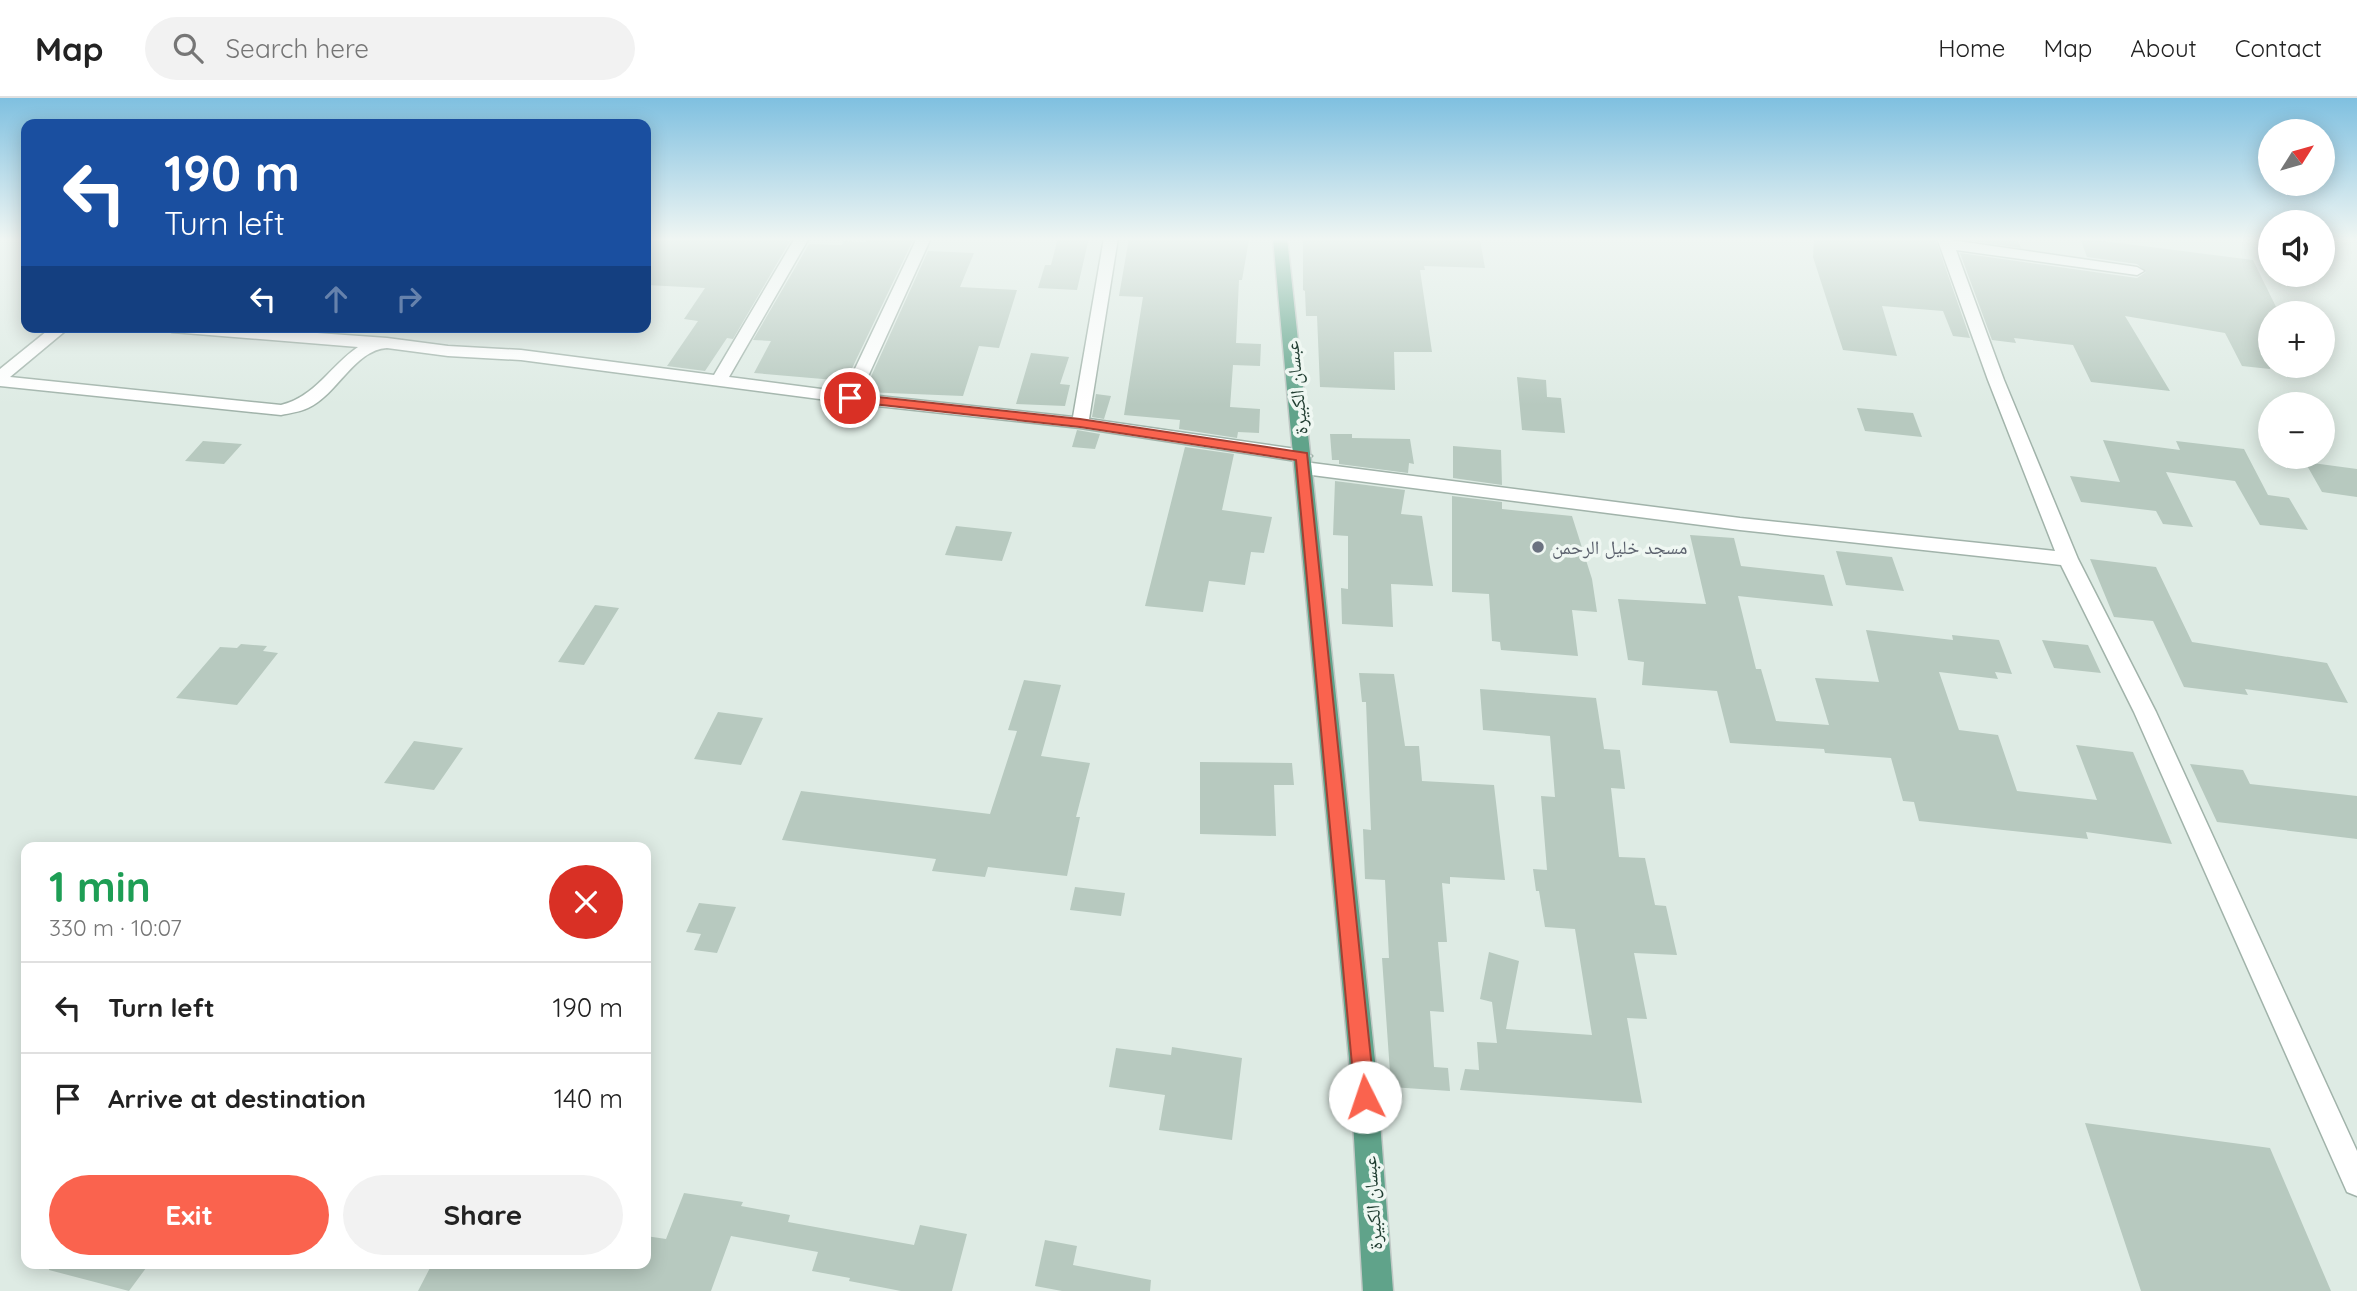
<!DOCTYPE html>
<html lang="en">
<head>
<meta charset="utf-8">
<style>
  :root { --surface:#fff; --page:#f2f2f2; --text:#222; --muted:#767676; --line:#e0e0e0; --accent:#fa634e }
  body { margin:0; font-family:Quicksand,"Noto Naskh Arabic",sans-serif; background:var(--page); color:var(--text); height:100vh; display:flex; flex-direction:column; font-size:26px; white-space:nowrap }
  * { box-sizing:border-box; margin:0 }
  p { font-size:23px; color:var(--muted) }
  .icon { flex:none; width:38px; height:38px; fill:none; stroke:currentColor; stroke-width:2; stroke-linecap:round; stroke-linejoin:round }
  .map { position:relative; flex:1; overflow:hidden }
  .drawer { position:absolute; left:21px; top:744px; width:630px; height:427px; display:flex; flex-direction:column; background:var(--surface); border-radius:14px; box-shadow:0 4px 18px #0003 }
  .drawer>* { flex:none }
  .top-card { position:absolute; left:21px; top:21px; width:630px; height:214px; border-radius:14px; box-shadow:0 4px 18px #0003; background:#1a4fa0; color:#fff; overflow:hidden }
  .needle { width:46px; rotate:53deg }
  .tools { position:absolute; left:2258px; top:21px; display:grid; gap:14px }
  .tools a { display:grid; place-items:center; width:77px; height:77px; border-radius:50%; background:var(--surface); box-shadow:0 4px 18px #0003; font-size:35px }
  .pin { position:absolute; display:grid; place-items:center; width:60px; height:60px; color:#fff; margin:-30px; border:4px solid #fff; border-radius:50%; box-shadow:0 2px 7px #0007 }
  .me { position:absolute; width:77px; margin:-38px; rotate:356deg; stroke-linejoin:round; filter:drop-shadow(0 0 5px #0008) }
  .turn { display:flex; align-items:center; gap:24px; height:147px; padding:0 28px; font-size:32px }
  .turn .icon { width:91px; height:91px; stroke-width:2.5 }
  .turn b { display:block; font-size:49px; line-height:60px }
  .lanes { display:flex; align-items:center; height:66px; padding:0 28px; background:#0003; justify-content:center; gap:35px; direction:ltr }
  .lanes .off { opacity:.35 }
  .round { display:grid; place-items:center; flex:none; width:74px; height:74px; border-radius:37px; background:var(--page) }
  .head { display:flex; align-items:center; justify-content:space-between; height:119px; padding:0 28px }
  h1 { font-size:42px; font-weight:800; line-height:52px; color:#1e9e55 }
  .action { display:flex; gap:14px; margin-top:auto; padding:14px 28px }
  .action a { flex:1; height:80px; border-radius:42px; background:var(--accent); color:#fff; font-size:28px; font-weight:800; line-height:80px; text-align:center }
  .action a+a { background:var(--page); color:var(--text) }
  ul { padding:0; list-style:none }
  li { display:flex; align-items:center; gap:21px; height:91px; padding:0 28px; border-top:2px solid var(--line) }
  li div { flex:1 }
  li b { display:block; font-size:26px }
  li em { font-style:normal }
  header { display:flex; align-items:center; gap:42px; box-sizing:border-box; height:98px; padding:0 35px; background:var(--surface); border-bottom:2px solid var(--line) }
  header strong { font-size:33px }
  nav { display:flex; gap:38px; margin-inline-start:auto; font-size:24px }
  .search { width:490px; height:63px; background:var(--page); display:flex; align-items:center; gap:18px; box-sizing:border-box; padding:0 24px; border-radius:38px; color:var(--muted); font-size:26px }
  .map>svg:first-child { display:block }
  .building { fill:#b7c9bf }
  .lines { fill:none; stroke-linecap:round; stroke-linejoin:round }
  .minor-casing { stroke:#a1b3aa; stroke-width:3 }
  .major-casing { stroke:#c0c8c5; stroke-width:3 }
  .minor { fill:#fff; fill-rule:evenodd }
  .major { fill:#60a38a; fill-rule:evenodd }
  .route { fill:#fa634e; stroke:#a24033; stroke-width:2 }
  .worship-dot { fill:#6b7280; stroke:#eff7f2; stroke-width:2.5 }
  .labels { text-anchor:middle; stroke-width:7; stroke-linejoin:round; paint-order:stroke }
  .street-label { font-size:19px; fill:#1f3c30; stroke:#eff7f2 }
  .worship-label { font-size:19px; fill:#5b616d; stroke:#eff7f2; text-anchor:start }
</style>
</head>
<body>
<header>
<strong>Map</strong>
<div class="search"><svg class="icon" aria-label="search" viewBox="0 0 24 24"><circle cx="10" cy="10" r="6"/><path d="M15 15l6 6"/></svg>Search here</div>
<nav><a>Home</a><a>Map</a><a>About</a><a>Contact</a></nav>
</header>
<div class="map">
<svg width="2357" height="1193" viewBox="0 0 2357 1193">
  <rect width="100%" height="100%" fill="#deebe4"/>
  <path class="building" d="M 646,140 L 788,140 L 786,143 L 790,143 L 733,241 L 727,240 L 705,273 L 667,268 L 698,223 L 684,221 L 705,190 L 646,187 Z
    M 868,140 L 914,140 L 846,283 L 754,275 L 771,243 L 753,242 L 809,146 L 842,147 L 844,143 L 866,144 Z
    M 1058,140 L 1089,140 L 1077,192 L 1038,190 L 1045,167 L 1051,167 Z
    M 1129,140 L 1249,142 L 1242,182 L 1239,182 L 1236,245 L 1261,246 L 1260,268 L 1233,267 L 1230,309 L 1260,311 L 1259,335 L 1238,334 L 1237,340 L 1179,331 L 1180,322 L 1124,317 L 1143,199 L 1119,198 Z
    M 1303,140 L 1474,140 L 1480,142 L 1485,170 L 1424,168 L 1425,172 L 1420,172 L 1432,254 L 1394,254 L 1395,292 L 1320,289 L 1317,218 L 1306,218 L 1305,193 L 1303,192 Z
    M 1814,140 L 1935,140 L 1970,240 L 1953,238 L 1943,213 L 1882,208 L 1897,258 L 1843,252 L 1813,159 Z
    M 1952,140 L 2017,141 L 2021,150 Z
    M 2080,140 L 2253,162 L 2279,215 L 2270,215 L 2270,271 L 2242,268 L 2225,235 L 2125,218 L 2170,293 L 2091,284 L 2073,247 L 2014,240 L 2016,245 L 1992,242 L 1960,155 L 2137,180 L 2146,174 L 2137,166 L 2087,159 Z
    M 928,153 L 974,155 L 960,189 L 1017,192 L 999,250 L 979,248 L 963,298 L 864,294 Z
    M 1031,255 L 1069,259 L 1060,286 L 1070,287 L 1065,308 L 1016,306 Z
    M 1517,279 L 1546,282 L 1547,299 L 1561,300 L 1565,335 L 1522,332 Z
    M 1096,296 L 1111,298 L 1104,321 L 1092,319 Z
    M 1857,310 L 1913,315 L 1922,339 L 1865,333 Z
    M 1077,332 L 1100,336 L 1095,351 L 1072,349 Z
    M 1330,336 L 1352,336 L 1352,340 L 1410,341 L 1414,366 L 1409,365 L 1408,375 L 1339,366 L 1339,362 L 1332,362 Z
    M 2103,342 L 2180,352 L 2176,343 L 2244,351 L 2268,397 L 2289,400 L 2308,432 L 2260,427 L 2235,383 L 2166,374 L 2193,429 L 2163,426 L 2156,413 L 2081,404 L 2070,378 L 2120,384 Z
    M 203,343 L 242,346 L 224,366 L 185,363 Z
    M 1453,348 L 1501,352 L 1502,387 L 1453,380 Z
    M 1185,349 L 1234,356 L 1222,412 L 1272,419 L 1264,455 L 1251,454 L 1245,487 L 1209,483 L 1203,514 L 1145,508 Z
    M 2305,364 L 2357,371 L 2357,399 L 2322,394 Z
    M 1335,383 L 1405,392 L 1401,416 L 1422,418 L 1433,488 L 1391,486 L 1393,529 L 1342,526 L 1341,490 L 1348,491 L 1348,438 L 1333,437 Z
    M 1452,398 L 1502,404 L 1502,411 L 1572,418 L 1592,481 L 1597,514 L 1572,512 L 1578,558 L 1501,552 L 1500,544 L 1492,543 L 1489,496 L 1452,494 Z
    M 956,428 L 1012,434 L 1002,463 L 945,457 Z
    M 1690,437 L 1734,440 L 1741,468 L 1824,477 L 1833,508 L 1738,498 L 1756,571 L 1761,571 L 1776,623 L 1829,627 L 1815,580 L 1879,584 L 1866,532 L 1953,542 L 1952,537 L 1999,542 L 2012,576 L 1995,574 L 1998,581 L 1939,574 L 1959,632 L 1998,637 L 2017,693 L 2097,702 L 2076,647 L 2133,654 L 2172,746 L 2086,734 L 2088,741 L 1919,723 L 1914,704 L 1903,703 L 1891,660 L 1825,655 L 1824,651 L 1730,645 L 1717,593 L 1642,587 L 1644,564 L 1628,562 L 1618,501 L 1706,506 Z
    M 1836,453 L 1892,459 L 1904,493 L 1846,487 Z
    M 2090,461 L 2156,469 L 2192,544 L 2327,565 L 2348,605 L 2245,591 L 2248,597 L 2184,589 L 2153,523 L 2114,519 Z
    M 595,507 L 619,510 L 584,567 L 558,564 Z
    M 2042,542 L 2088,547 L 2101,575 L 2054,570 Z
    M 241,546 L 267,548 L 263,553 L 278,555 L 237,607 L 176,600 L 220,549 L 237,550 Z
    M 1359,575 L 1394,576 L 1405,648 L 1419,648 L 1422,683 L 1494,687 L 1505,782 L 1450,779 L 1450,786 L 1442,785 L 1447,844 L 1438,844 L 1444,914 L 1430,913 L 1434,969 L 1448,970 L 1450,993 L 1391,989 L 1382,860 L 1389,860 L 1385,782 L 1365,781 L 1363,731 L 1371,732 L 1366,604 L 1362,604 Z
    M 1024,582 L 1061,587 L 1041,658 L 1090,665 L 1076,719 L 1080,719 L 1067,778 L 988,769 L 985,779 L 932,773 L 936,761 L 782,742 L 801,693 L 990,716 L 1017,633 L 1008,632 Z
    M 1480,591 L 1596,600 L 1604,651 L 1620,652 L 1625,691 L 1611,690 L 1619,759 L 1645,760 L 1655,807 L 1666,808 L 1677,857 L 1634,855 L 1647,921 L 1627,920 L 1642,1005 L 1460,992 L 1465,971 L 1479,972 L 1477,944 L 1497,945 L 1492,904 L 1480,901 L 1489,854 L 1519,863 L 1506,931 L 1592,937 L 1575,831 L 1545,829 L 1539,793 L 1536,793 L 1533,771 L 1547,772 L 1541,698 L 1555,699 L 1550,638 L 1483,632 Z
    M 718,614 L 763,620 L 741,667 L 694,661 Z
    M 414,643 L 463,650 L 434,692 L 384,685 Z
    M 1200,664 L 1292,665 L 1294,687 L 1274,687 L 1276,738 L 1200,736 Z
    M 2190,666 L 2243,672 L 2250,686 L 2357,698 L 2357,741 L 2217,724 Z
    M 1075,789 L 1125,795 L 1121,818 L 1070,812 Z
    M 699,805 L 736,809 L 717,855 L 694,852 L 701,836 L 686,834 Z
    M 1172,949 L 1242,960 L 1232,1042 L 1159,1032 L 1165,997 L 1109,989 L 1116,950 L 1171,957 Z
    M 2085,1025 L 2270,1050 L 2331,1193 L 2141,1193 Z
    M 684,1095 L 743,1104 L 741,1108 L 790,1117 L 788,1124 L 914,1147 L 920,1127 L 967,1136 L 952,1193 L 901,1193 L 849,1183 L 850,1180 L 812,1173 L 818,1154 L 731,1138 L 711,1193 L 418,1193 L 432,1166 L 646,1166 L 646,1138 L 666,1141 Z
    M 1045,1142 L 1077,1148 L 1073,1167 L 1151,1182 L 1150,1193 L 1062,1193 L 1035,1188 Z
    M 50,1166 L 149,1166 L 129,1193 L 49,1172 Z"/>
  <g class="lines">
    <defs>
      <path id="minor" d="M 795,140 L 809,140 L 729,279 L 844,294 L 917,140 L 931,140 L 860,296 L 1073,319 L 1104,140 L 1118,140 L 1089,321 L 1303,352 L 1312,358 L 1303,364 L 1080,330 L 850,305 L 521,262 L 448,258 L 387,250 C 354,252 337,297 308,310 C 300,314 290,315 281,317 L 0,288 L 0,271 L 52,229 L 70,229 L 10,279 L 281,307 C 315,299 330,268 358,249 L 172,234 L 164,229 L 231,229 L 387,240 L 448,248 L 521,252 L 714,277 Z
        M 1937,140 L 2137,169 L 2144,173 L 2137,177 L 1956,152 L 2004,282 L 2078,461 L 2156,614 L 2357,1053 L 2357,1098 L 2347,1094 L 2134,614 L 2061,467 L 1740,432 L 1304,376 L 1295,370 L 1304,364 L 1740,420 L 2055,453 L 1988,282 Z"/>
      <path id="major" d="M 1273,140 L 1287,140 L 1376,972 L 1393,1193 L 1363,1193 L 1350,972 Z"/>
    </defs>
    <use href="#minor" class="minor-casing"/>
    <use href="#major" class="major-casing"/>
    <use href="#minor" class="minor"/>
    <use href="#major" class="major"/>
  </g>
  <linearGradient id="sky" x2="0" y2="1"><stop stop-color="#7fc0e0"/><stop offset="0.46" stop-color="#f0f6f3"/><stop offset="1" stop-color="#f0f6f3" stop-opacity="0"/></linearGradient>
  <rect width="2357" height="307" fill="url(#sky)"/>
  <path class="route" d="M 850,296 L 1080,321 L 1307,355 L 1375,999 L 1372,1006 L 1365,1009 L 1357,1006 L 1355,999 L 1296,362 L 1080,329 L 846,303 L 846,297 Z"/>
  <circle class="worship-dot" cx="1538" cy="449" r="7"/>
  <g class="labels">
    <g class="street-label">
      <text transform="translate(1296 290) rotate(-96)" y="7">عبسان الكبيرة</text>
      <text transform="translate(1372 1105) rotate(-94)" y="7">عبسان الكبيرة</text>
    </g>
    <g class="worship-label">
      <text x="1552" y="456">مسجد خليل الرحمن</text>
    </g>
  </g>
</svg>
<div class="tools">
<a><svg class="needle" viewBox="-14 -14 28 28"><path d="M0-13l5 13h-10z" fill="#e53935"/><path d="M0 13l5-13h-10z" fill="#767676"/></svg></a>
<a><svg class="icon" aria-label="sound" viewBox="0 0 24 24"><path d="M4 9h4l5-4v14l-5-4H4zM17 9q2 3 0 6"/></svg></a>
<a>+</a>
<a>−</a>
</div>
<div class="pin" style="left:850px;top:300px;background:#d93025"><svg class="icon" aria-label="arrive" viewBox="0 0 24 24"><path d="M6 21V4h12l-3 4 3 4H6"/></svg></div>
<svg class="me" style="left:1365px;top:999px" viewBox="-20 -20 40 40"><circle r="19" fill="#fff"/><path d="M0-13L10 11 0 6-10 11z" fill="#fa634e"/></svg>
<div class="top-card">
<div class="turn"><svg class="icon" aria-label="left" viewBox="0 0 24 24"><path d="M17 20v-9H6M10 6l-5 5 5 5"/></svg><div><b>190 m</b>Turn left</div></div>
<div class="lanes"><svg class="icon" aria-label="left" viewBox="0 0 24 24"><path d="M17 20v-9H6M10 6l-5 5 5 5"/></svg><svg class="icon off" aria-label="ahead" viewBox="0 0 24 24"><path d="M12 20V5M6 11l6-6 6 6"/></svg><svg class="icon off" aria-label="right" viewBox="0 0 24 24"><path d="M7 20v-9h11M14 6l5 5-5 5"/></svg></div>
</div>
<section class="drawer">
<div class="head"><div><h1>1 min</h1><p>330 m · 10:07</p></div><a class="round" style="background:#d93025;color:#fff"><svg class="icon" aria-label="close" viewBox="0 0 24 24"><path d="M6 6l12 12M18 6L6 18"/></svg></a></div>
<ul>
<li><svg class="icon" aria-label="left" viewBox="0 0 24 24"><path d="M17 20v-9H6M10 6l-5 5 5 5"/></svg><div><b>Turn left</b></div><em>190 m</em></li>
<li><svg class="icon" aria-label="arrive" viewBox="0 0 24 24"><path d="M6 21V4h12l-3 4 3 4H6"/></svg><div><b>Arrive at destination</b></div><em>140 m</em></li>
</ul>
<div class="action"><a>Exit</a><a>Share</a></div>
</section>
</div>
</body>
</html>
